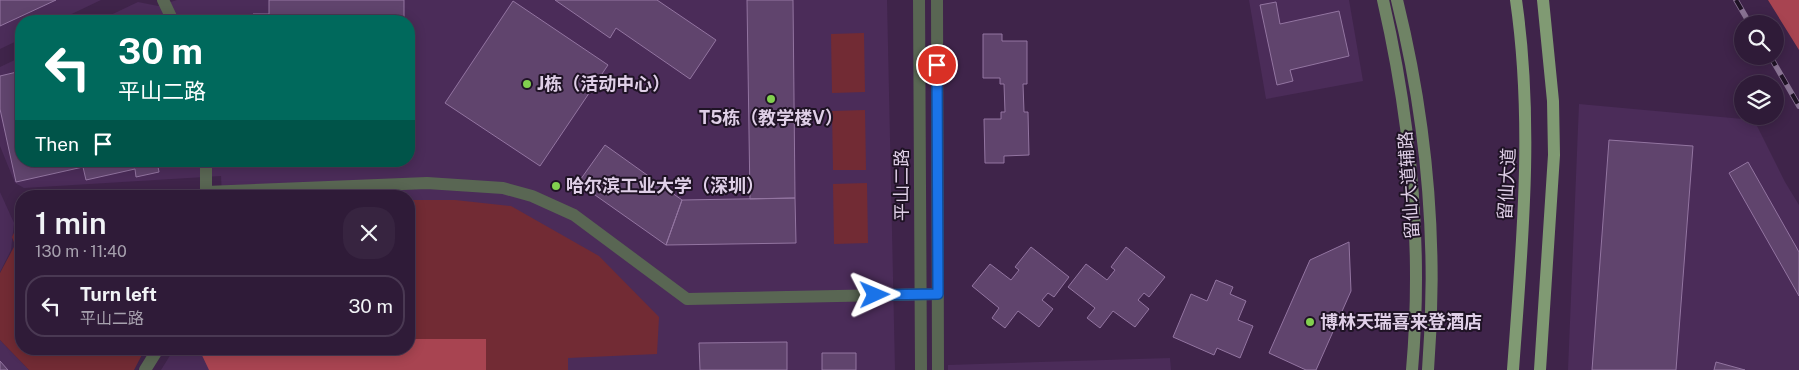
<!DOCTYPE html>
<html lang="en">
<head>
<meta charset="utf-8">
<style>
  :root { --surface:#2f1b38; --page:#372440; --text:#f1f3f6; --muted:#a7a1ae; --line:#4a3953 }
  body { margin:0; font-family:"Public Sans","Noto Sans SC",sans-serif; background:var(--page); color:var(--text); height:100vh; display:flex; flex-direction:column; font-size:19px; white-space:nowrap }
  * { box-sizing:border-box; margin:0 }
  p { font-size:16px; color:var(--muted) }
  .icon { flex:none; width:28px; height:28px; fill:none; stroke:currentColor; stroke-width:2; stroke-linecap:round; stroke-linejoin:round }
  .map { position:relative; flex:1; overflow:hidden }
  .drawer { position:absolute; left:15px; top:190px; width:400px; height:165px; display:flex; flex-direction:column; background:var(--surface); border-radius:20px; box-shadow:0 2px 12px #0003,0 0 0 1px var(--line) }
  .drawer>* { flex:none }
  .top-card { position:absolute; left:15px; top:15px; width:400px; height:152px; border-radius:20px; box-shadow:0 2px 12px #0003,0 0 0 1px var(--line); background:#00695c; color:#fff; overflow:hidden }
  .fabs { position:absolute; left:1734px; top:15px; display:grid; gap:10px }
  .fabs a { display:grid; place-items:center; width:50px; height:50px; border-radius:50%; background:var(--surface); box-shadow:0 2px 12px #0003,0 0 0 1px var(--line); font-size:25px }
  .pin { position:absolute; display:grid; place-items:center; width:42px; height:42px; color:#fff; margin:-21px; border:2px solid #fff; border-radius:50%; box-shadow:0 1px 5px #0007 }
  .me { position:absolute; width:55px; margin:-28px; rotate:89deg; stroke-linejoin:round; filter:drop-shadow(0 0 4px #0008) }
  .turn { display:flex; align-items:center; gap:18px; height:105px; padding:0 20px; font-size:22px }
  .turn .icon { width:65px; height:65px; stroke-width:2.5 }
  .turn b { display:block; font-size:35px; line-height:42px }
  .then { display:flex; align-items:center; height:48px; padding:0 20px; background:#0003; gap:10px; font-size:19px }
  .round { display:grid; place-items:center; flex:none; width:52px; height:52px; border-radius:20px; background:var(--page) }
  .summary { display:flex; align-items:center; justify-content:space-between; height:85px; padding:0 20px }
  h1 { font-size:30px; font-weight:600; line-height:38px }
  ul { padding:0; list-style:none }
  li { display:flex; align-items:center; gap:15px; height:62px; margin:0 10px 8px; padding:0 10px; border:2px solid var(--line); border-radius:20px }
  li div { flex:1 }
  li b { display:block; font-size:19px }
  li em { font-style:normal }
  .map>svg:first-child { display:block }
  .built { fill:#4b2c59 }
  .green { fill:#722b34 }
  .forest { fill:#a84451 }
  .building { fill:#60446d; stroke:#9375a1 }
  .lines { fill:none; stroke-linecap:round; stroke-linejoin:round }
  .minor { stroke:#596653; stroke-width:12 }
  .tertiary { stroke:#596653; stroke-width:12 }
  .secondary { stroke:#6f8365; stroke-width:12 }
  .primary { stroke:#809a73; stroke-width:12 }
  .rail-casing { stroke:#897393; stroke-width:5.5 }
  .rail { stroke:#1f1325; stroke-width:4; stroke-dasharray:11; stroke-linecap:butt }
  .route-casing { stroke:#114b97; stroke-width:12 }
  .route { stroke:#1a73e8; stroke-width:9 }
  .poi-dot { fill:#82d04f; stroke:#1f1325; stroke-width:2 }
  .labels { text-anchor:middle; stroke-width:4; stroke-linejoin:round; paint-order:stroke }
  .poi-label { font-size:18px; font-weight:bold; fill:#dfcfe7; stroke:#1f1325; text-anchor:start }
  .street-label { font-size:18px; fill:#dfcfe7; stroke:#1f1325 }
</style>
</head>
<body>
<div class="map">
<svg width="1799" height="370" viewBox="0 0 1799 370">
  <rect width="100%" height="100%" fill="#3f244a"/>
  <path class="built" d="M 0,0 L 101,0 L 57,21 L 21,21 L 21,39 L 0,49 Z
    M 177,0 L 887,0 L 895,370 L 161,370 L 174,349 L 409,349 L 409,196 L 222,196 L 221,176 L 24,188 L 15,183 L 0,146 L 0,67 L 21,57 L 21,161 L 409,161 L 409,21 L 98,21 L 138,2 L 158,6 Z
    M 1249,0 L 1349,0 L 1363,81 L 1266,99 Z
    M 1579,104 L 1754,120 L 1785,182 L 1799,205 L 1799,370 L 1568,370 Z
    M 0,192 L 14,223 L 11,250 L 0,272 Z
    M 0,340 L 29,370 L 0,370 Z
    M 1170,358 L 1171,370 L 948,370 L 948,365 Z"/>
  <path class="green" d="M 864,33 L 865,92 L 832,93 L 831,34 Z
    M 865,110 L 866,170 L 833,170 L 832,111 Z
    M 867,183 L 868,243 L 834,244 L 833,184 Z
    M 409,200 L 455,200 L 511,206 L 599,256 L 659,317 L 657,354 L 568,358 L 568,370 L 486,370 L 485,340 L 411,339 L 409,336 Z
    M 21,218 L 21,349 L 145,349 L 134,370 L 29,370 L 0,340 L 0,273 L 15,245 L 12,237 Z"/>
  <path class="forest" d="M 1768,0 L 1799,0 L 1799,50 Z
    M 409,336 L 411,339 L 486,339 L 486,370 L 209,370 L 199,349 L 409,349 Z"/>
  <path class="building" d="M 0,0 L 56,0 L 0,26 Z
    M 269,0 L 404,0 L 404,21 L 253,21 L 253,14 L 269,14 Z
    M 555,0 L 657,0 L 716,40 L 690,79 L 616,28 L 610,38 Z
    M 747,0 L 793,0 L 795,198 L 750,199 Z
    M 513,1 L 608,65 L 540,166 L 445,103 Z
    M 1276,2 L 1280,24 L 1339,11 L 1349,56 L 1290,70 L 1293,81 L 1277,85 L 1260,5 Z
    M 983,34 L 1002,34 L 1002,41 L 1027,41 L 1027,84 L 1023,84 L 1024,112 L 1028,112 L 1029,155 L 1004,156 L 1004,163 L 985,163 L 984,119 L 1001,119 L 1001,112 L 1005,112 L 1004,84 L 1000,84 L 1000,78 L 983,78 Z
    M 21,71 L 21,161 L 157,161 L 159,172 L 136,177 L 135,169 L 86,180 L 83,167 L 16,182 L 0,109 L 0,76 Z
    M 1609,140 L 1693,146 L 1676,370 L 1592,370 Z
    M 605,145 L 682,200 L 666,245 L 578,183 Z
    M 1748,162 L 1799,252 L 1799,296 L 1729,173 Z
    M 795,198 L 796,243 L 666,245 L 682,200 Z
    M 1349,242 L 1351,291 L 1316,370 L 1306,370 L 1269,353 L 1310,260 Z
    M 1031,247 L 1069,277 L 1054,297 L 1048,293 L 1042,300 L 1053,309 L 1039,327 L 1018,311 L 1005,328 L 992,318 L 999,308 L 972,286 L 990,264 L 1011,280 L 1019,270 L 1015,267 Z
    M 1126,247 L 1165,277 L 1149,297 L 1144,293 L 1138,300 L 1149,309 L 1135,327 L 1113,311 L 1100,328 L 1087,318 L 1095,308 L 1068,287 L 1086,264 L 1107,280 L 1115,270 L 1111,267 Z
    M 1216,280 L 1233,287 L 1230,294 L 1246,301 L 1238,320 L 1253,326 L 1240,358 L 1217,348 L 1214,355 L 1173,337 L 1191,294 L 1207,301 Z
    M 787,342 L 787,370 L 700,370 L 699,343 Z
    M 822,353 L 856,353 L 856,370 L 822,370 Z
    M 0,361 L 8,370 L 0,370 Z
    M 1716,362 L 1745,370 L 1714,370 Z"/>
  <g class="lines">
    <path class="minor" d="M 163,0 L 173,21
      M 206,192 L 427,183 L 503,188 L 532,196 L 574,215 L 687,299 L 938,294
      M 206,196 L 206,161
      M 145,370 L 158,349"/>
    <path class="tertiary" d="M 919,0 L 921,370
      M 937,0 L 938,370"/>
    <path class="secondary" d="M 1383,0 C 1411,122 1423,245 1412,370
      M 1397,0 C 1427,121 1438,246 1428,370"/>
    <path class="primary" d="M 1513,370 C 1522,245 1534,125 1516,0
      M 1540,370 L 1554,155 L 1553,101 L 1543,0"/>
    <defs>
      <path id="rail" d="M 1736,0 L 1750,24
        M 1770,56 L 1799,106"/>
    </defs>
    <use href="#rail" class="rail-casing"/>
    <use href="#rail" class="rail"/>
  </g>
  <g class="lines">
    <defs>
      <path id="route" d="M 875,295 L 938,294 L 937,65"/>
    </defs>
    <use href="#route" class="route-casing"/>
    <use href="#route" class="route"/>
  </g>
  <g class="poi-dot">
    <circle cx="527" cy="84" r="5"/>
    <circle cx="771" cy="99" r="5"/>
    <circle cx="556" cy="186" r="5"/>
    <circle cx="1310" cy="322" r="5"/>
  </g>
  <g class="labels">
    <g class="poi-label">
      <text x="537" y="90">J栋（活动中心）</text>
      <text x="771" y="124" text-anchor="middle">T5栋（教学楼V）</text>
      <text x="566" y="192">哈尔滨工业大学（深圳）</text>
      <text x="1320" y="328">博林天瑞喜来登酒店</text>
    </g>
    <g class="street-label">
      <text transform="translate(1507 184) rotate(-87)" y="6">留仙大道</text>
      <text transform="translate(902 185) rotate(-90)" y="6">平山二路</text>
      <text transform="translate(1409 185) rotate(-94)" y="6">留仙大道辅路</text>
    </g>
  </g>
</svg>
<div class="fabs">
<a><svg class="icon" aria-label="search" viewBox="0 0 24 24"><circle cx="10" cy="10" r="6"/><path d="M15 15l6 6"/></svg></a>
<a><svg class="icon" aria-label="layers" viewBox="0 0 24 24"><path d="M12 4l9 5-9 5-9-5zM3 14l9 5 9-5"/></svg></a>
</div>
<div class="pin" style="left:937px;top:65px;background:#d93025"><svg class="icon" aria-label="arrive" viewBox="0 0 24 24"><path d="M6 21V4h12l-3 4 3 4H6"/></svg></div>
<svg class="me" style="left:875px;top:295px" viewBox="-20 -20 40 40"><path d="M0-17L14 15 0 8-14 15z" fill="#1a73e8" stroke="#fff" stroke-width="4"/></svg>
<div class="top-card">
<div class="turn"><svg class="icon" aria-label="left" viewBox="0 0 24 24"><path d="M17 20v-9H6M10 6l-5 5 5 5"/></svg><div><b>30 m</b>平山二路</div></div>
<div class="then">Then<svg class="icon" aria-label="arrive" viewBox="0 0 24 24"><path d="M6 21V4h12l-3 4 3 4H6"/></svg></div>
</div>
<section class="drawer">
<div class="summary"><div><h1>1 min</h1><p>130 m · 11:40</p></div><a class="round"><svg class="icon" aria-label="close" viewBox="0 0 24 24"><path d="M6 6l12 12M18 6L6 18"/></svg></a></div>
<ul>
<li><svg class="icon" aria-label="left" viewBox="0 0 24 24"><path d="M17 20v-9H6M10 6l-5 5 5 5"/></svg><div><b>Turn left</b><p>平山二路</p></div><em>30 m</em></li>
</ul>
</section>
</div>
</body>
</html>
